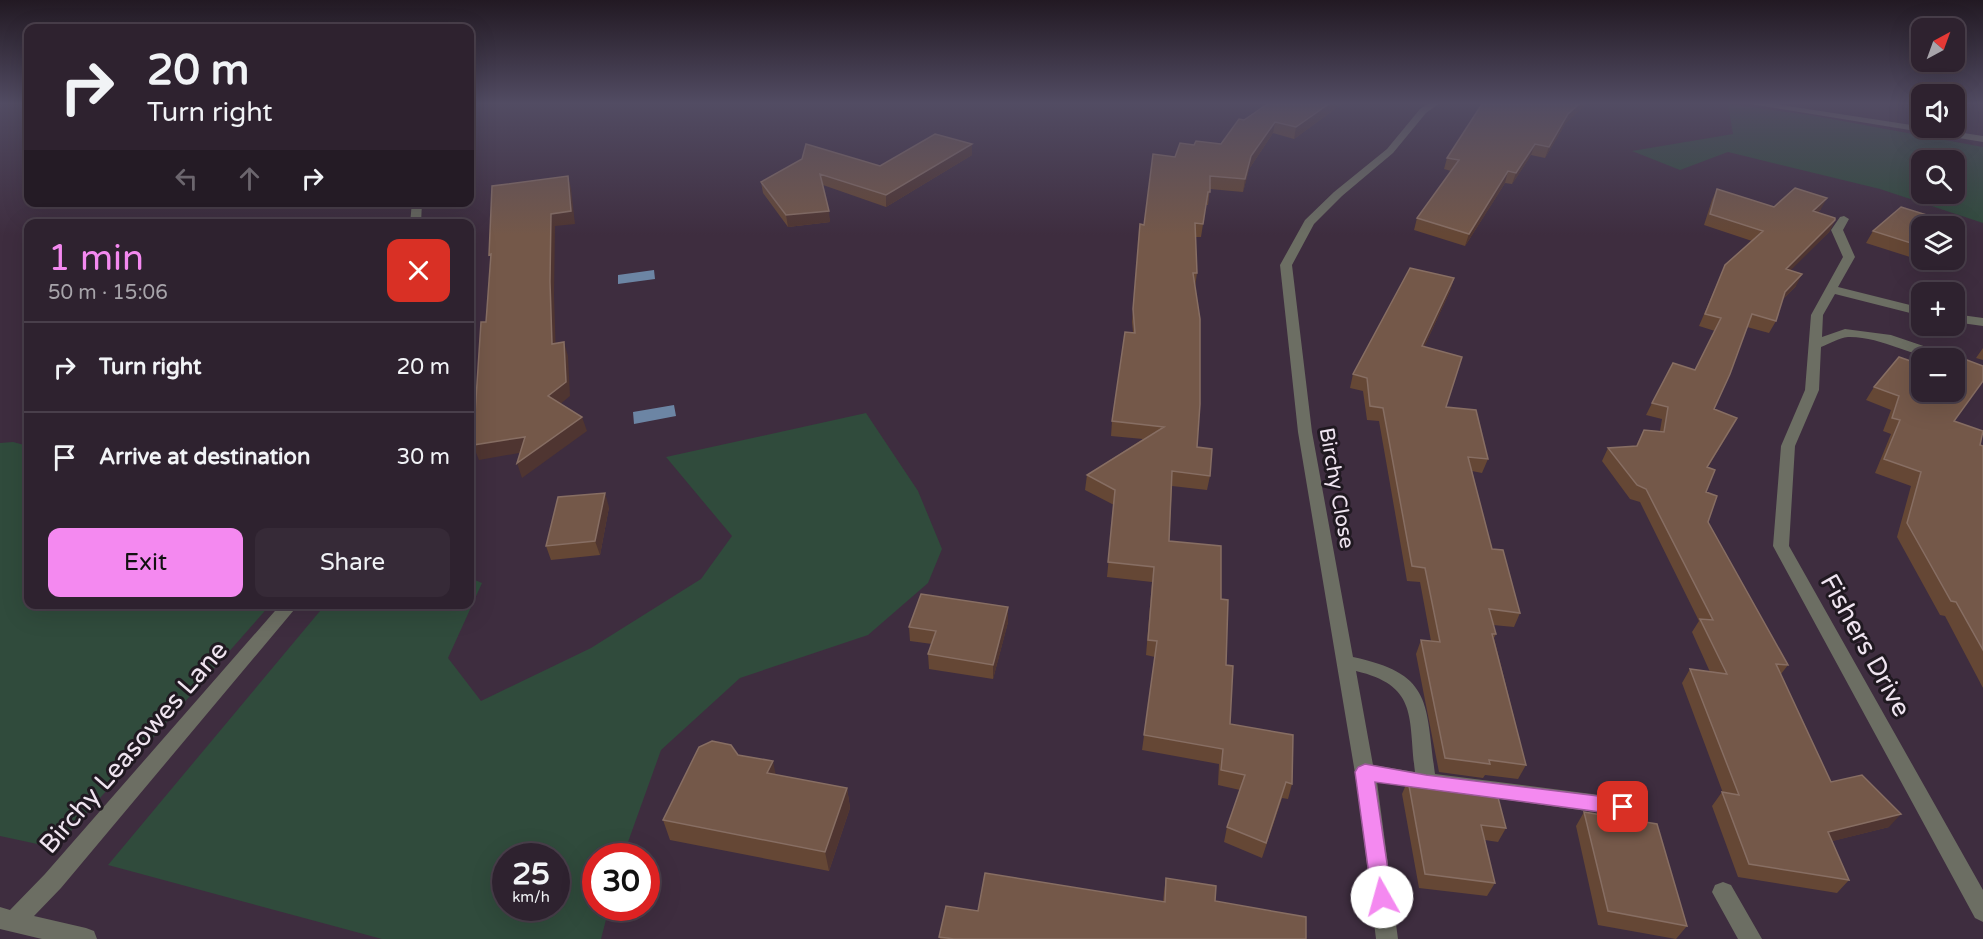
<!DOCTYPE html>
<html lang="en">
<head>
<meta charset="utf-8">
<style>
  :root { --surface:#2e222f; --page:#362a37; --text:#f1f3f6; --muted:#a7a4aa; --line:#493f4b; --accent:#f489f0 }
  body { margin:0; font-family:"Varela Round",sans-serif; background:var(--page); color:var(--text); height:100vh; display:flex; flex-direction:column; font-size:22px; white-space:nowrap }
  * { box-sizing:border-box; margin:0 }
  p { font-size:20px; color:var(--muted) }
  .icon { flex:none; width:33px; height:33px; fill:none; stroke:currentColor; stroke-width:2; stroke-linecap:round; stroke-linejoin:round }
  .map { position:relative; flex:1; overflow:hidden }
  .sheet { position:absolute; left:24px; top:219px; width:450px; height:390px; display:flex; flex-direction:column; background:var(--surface); border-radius:12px; box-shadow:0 6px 24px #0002,0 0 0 2px var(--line) }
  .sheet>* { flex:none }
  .banner { position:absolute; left:24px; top:24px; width:450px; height:183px; border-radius:12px; box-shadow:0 6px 24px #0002,0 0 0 2px var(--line); background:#2e222f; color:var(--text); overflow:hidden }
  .needle { width:39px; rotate:41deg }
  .fabs { position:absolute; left:1911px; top:18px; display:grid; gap:12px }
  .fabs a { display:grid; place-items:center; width:54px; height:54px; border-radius:12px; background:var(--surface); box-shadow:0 6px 24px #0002,0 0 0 2px var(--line); font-size:30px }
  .speed { position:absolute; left:492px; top:843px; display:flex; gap:12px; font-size:30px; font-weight:700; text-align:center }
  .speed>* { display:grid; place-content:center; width:78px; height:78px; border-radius:50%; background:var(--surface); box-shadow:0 6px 24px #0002,0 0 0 2px var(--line); line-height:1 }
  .speed small { font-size:15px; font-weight:400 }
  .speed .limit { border:9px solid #d22; background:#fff; color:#111 }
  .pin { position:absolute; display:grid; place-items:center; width:51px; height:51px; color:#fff; margin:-26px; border-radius:12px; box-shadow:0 3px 9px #0006 }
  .me { position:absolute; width:66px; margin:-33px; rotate:353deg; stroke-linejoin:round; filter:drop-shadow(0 0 4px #0008) }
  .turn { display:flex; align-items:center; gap:21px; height:126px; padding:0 24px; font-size:27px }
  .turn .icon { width:78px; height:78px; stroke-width:2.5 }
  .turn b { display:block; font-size:42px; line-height:51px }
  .lanes { display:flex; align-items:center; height:57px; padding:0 24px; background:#0003; justify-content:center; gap:30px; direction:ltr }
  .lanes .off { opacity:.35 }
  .round { display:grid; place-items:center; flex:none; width:63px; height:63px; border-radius:12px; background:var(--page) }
  .head { display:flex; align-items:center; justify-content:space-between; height:102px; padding:0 24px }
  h1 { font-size:36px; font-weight:600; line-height:45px; color:var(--accent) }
  .primary-button { display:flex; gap:12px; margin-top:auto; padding:12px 24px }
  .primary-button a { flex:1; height:69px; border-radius:12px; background:var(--accent); color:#111; font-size:24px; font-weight:600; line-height:69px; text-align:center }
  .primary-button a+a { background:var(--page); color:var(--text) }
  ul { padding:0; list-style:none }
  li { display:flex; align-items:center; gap:18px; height:90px; padding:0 24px; border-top:2px solid var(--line) }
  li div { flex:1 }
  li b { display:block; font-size:22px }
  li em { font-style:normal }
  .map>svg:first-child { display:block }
  .green { fill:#304b3c; fill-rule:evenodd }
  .water { fill:#6c85a4 }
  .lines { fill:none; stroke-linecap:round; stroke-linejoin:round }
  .minor { fill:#6c6e63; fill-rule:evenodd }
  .tertiary { fill:#6c6e63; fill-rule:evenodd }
  .wall { fill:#654735 }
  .shaded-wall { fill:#4f3531 }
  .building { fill:#745849; stroke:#876e63; stroke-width:1.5 }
  .route { fill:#f489f0; stroke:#9f599c; stroke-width:1.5 }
  .labels { text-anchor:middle; stroke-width:6; stroke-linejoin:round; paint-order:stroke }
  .street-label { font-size:21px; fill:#efe4f0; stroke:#201921 }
  .near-street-label { font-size:26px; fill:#efe4f0; stroke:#201921 }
</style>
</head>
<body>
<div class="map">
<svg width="1983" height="939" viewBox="0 0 1983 939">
  <rect width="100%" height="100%" fill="#3e2d3f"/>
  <path class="green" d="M 1728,104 L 1810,115 L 1983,147 L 1983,223 L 1880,189 L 1728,152 L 1680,170 L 1632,151 L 1733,134 ZM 1922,160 L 1954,160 L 1954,194 L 1922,194 Z
    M 866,413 L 918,491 L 942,549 L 928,583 L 868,635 L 740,678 L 661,750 L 623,856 L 596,856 L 596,908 L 609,908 L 601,939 L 382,939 L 108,865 L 325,605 L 470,604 L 470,578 L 482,583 L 448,658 L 481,701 L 591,648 L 701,579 L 732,536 L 666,457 ZM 506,856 L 556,856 L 556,908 L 506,908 Z
    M 13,442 L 28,446 L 28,604 L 270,605 L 56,848 L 0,836 L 0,443 Z"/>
  <path class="water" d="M 654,270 L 655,279 L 618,284 L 618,275 Z
    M 674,405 L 676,416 L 634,424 L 633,412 Z"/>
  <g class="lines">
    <path class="minor" d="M 1429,103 L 1440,103 L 1426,113 L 1393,153 L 1342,196 L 1314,224 L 1292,265 L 1312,432 L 1353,657 C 1434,674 1425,704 1435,774 L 1623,798 L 1630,801 L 1633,807 L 1630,813 L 1623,816 L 1377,782 L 1398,939 L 1376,939 L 1358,791 L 1298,432 L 1280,265 L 1305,220 L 1334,192 L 1387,149 L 1420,109 ZM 1356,671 C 1419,686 1408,718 1415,772 L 1373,765 Z
      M 1744,103 L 1768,103 L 1983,136 L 1983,142 Z
      M 1844,216 L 1849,219 L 1843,230 L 1855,257 L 1838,287 L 1922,308 L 1922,316 L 1835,294 L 1823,315 L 1822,337 L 1845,329 L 1891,335 L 1950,355 L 1952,358 C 1918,362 1884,336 1848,337 C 1839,338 1829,344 1821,347 L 1819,390 L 1795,446 L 1789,546 L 1983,890 L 1983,922 L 1975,918 L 1773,546 L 1781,446 L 1805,390 L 1811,315 L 1843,257 L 1831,230 L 1840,217 Z
      M 1954,314 L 1983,318 L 1983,326 L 1954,322 Z
      M 1723,882 L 1731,885 L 1762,939 L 1738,939 L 1712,892 L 1715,885 Z"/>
    <path class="tertiary" d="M 412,202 L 422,202 L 421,224 L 410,224 Z
      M 281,604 L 299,604 L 61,888 L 34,916 L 86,928 L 94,931 L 97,939 L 42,939 L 0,929 L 0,907 L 10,910 L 45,874 Z"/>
  </g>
  <path class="wall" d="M 1269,103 L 1343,103 L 1294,139 L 1273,133 L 1249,169 L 1243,192 L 1210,189 L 1208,205 L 1206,205 L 1201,237 L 1195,237 L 1197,273 L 1195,287 L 1197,447 L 1210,476 L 1207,490 L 1172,486 L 1169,541 L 1221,599 L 1226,665 L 1230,724 L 1292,784 L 1288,799 L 1282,798 L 1262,858 L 1224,842 L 1227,827 L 1240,790 L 1218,785 L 1219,764 L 1142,750 L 1155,657 L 1146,655 L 1152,582 L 1107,577 L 1114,505 L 1085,490 L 1087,475 L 1143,439 L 1111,436 L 1112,421 L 1133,332 L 1132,322 L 1140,224 L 1144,225 L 1175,157 L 1194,145 L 1221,144 L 1244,120 Z
    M 1565,124 L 1545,158 L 1531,155 L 1512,184 L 1505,183 L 1465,246 L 1414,230 L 1417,218 L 1451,171 L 1444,169 L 1447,158 Z
    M 972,155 L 886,207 L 823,185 L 830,222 L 788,227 L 763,193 L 761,182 L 880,166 Z
    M 1717,189 L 1774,207 L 1821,209 L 1817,213 L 1835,220 L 1829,232 L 1790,270 L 1796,286 L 1782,300 L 1776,321 L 1769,333 L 1747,327 L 1714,409 L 1737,418 L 1708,467 L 1706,492 L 1708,522 L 1788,665 L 1781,674 L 1831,782 L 1889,827 L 1832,841 L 1849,880 L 1837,893 L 1738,877 L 1712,806 L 1722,792 L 1723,793 L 1682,683 L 1690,669 L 1710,672 L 1692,632 L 1699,621 L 1640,502 L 1630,499 L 1602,461 L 1608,448 L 1636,446 L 1644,430 L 1660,431 L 1662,419 L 1646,415 L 1652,403 L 1695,370 L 1715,331 L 1699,326 L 1725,265 L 1752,241 L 1704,225 L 1712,200 Z
    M 1943,220 L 1939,226 L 1922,226 L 1922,246 L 1910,257 L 1866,243 L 1873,231 Z
    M 1454,278 L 1450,291 L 1424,347 L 1446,407 L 1488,459 L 1482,473 L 1472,471 L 1492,549 L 1520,613 L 1514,627 L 1493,625 L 1496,634 L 1494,638 L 1526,765 L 1518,779 L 1485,775 L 1483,778 L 1439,772 L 1416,654 L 1421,640 L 1431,641 L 1420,582 L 1407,581 L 1379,421 L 1367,420 L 1363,391 L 1350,388 L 1353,374 Z
    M 1983,348 L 1983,360 L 1976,358 Z
    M 1899,357 L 1954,421 L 1980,445 L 1983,446 L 1983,688 L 1945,616 L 1940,615 L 1897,537 L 1911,486 L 1875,473 L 1891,434 L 1883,431 L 1891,410 L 1866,400 L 1874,387 Z
    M 609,507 L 600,555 L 551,560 L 546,546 Z
    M 1008,622 L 993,679 L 929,669 L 928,654 L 932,644 L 910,641 L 909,627 Z
    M 738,755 L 776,775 L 847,788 L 850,808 L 829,871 L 670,840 L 663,820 Z
    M 1449,779 L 1506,828 L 1498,842 L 1485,840 L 1495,883 L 1487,896 L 1419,888 L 1402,794 L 1408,780 L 1447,785 Z
    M 1584,812 L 1687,926 L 1676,939 L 1598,925 L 1576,826 Z
    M 1166,878 L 1215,901 L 1306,939 L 940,939 L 939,937 L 978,911 L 1163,902 L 1164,892 Z"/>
  <path class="shaded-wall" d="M 1330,103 L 1343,103 L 1294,139 L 1296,127 Z
    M 1580,103 L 1588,103 L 1565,124 L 1545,158 L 1549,147 L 1568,114 Z
    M 1275,122 L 1273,133 L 1249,169 L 1243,192 L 1245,179 L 1251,156 Z
    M 972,144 L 972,155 L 886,207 L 886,195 Z
    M 1535,144 L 1531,155 L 1512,184 L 1516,173 Z
    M 1508,171 L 1505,183 L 1465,246 L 1469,234 Z
    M 568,176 L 571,188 L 575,224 L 555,226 L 554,295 L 556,358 L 552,344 L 550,282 L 551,214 Z
    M 1827,198 L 1821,209 L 1807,223 L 1813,211 Z
    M 829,211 L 830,222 L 788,227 L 786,215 Z
    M 1835,220 L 1829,232 L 1780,281 L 1786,269 Z
    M 1922,240 L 1922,246 L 1910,257 L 1917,245 Z
    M 1802,274 L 1796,286 L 1778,304 L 1785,292 Z
    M 1454,278 L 1450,291 L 1418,360 L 1422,346 Z
    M 564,342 L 568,356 L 570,396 L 553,410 L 548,396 Z
    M 582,417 L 587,431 L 522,478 L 517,463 Z
    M 1737,418 L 1730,431 L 1700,480 L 1707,467 Z
    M 525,437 L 530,451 L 479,460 L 473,445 Z
    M 605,493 L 609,507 L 600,555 L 595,541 Z
    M 1008,607 L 1008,622 L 993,679 L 993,665 Z
    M 773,761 L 777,781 L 767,773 Z
    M 847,788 L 850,808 L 829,871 L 825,852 Z
    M 1901,814 L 1889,827 L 1817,845 L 1828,832 Z"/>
  <path class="building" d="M 1269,103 L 1330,103 L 1296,127 L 1275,122 L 1251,156 L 1245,179 L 1210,176 L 1210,192 L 1208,192 L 1203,224 L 1195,223 L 1197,273 L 1193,273 L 1200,319 L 1200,404 L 1197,447 L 1212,449 L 1210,476 L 1172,471 L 1169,541 L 1221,546 L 1221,599 L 1228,600 L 1226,665 L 1233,666 L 1230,724 L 1293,735 L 1292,784 L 1286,782 L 1266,843 L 1227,827 L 1245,775 L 1221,770 L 1223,749 L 1144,735 L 1157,641 L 1148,640 L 1154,567 L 1108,562 L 1115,490 L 1087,475 L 1164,427 L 1112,421 L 1125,332 L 1135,333 L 1133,309 L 1140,224 L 1144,225 L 1153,154 L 1175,157 L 1180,143 L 1194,145 L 1196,141 L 1221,144 L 1239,119 L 1244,120 Z
    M 1484,103 L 1580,103 L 1568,114 L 1549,147 L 1535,144 L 1516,173 L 1508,171 L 1469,234 L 1417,218 L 1459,160 L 1447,158 L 1480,107 Z
    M 935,134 L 972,144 L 886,195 L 820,174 L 829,211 L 786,215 L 761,182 L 802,159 L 806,144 L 880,166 Z
    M 568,176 L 571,211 L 551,214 L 550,282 L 552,344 L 564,342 L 566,382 L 548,396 L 582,417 L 517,463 L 525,437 L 473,445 L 481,322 L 486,322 L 491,254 L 489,255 L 492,186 Z
    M 1795,188 L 1827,198 L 1813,211 L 1835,218 L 1835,220 L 1786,269 L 1802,274 L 1785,292 L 1776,321 L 1752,314 L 1730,374 L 1714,409 L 1737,418 L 1707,467 L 1715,470 L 1706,492 L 1717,496 L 1708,522 L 1788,665 L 1776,664 L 1831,782 L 1862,775 L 1901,814 L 1828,832 L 1849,880 L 1749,864 L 1722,792 L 1739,795 L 1690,669 L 1727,674 L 1700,619 L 1713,620 L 1646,489 L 1637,485 L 1608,448 L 1637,446 L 1644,430 L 1664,432 L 1668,407 L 1652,403 L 1673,363 L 1695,370 L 1721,318 L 1705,314 L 1725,265 L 1763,231 L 1710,214 L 1717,189 L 1774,207 Z
    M 1901,207 L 1943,220 L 1936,226 L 1922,226 L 1922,240 L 1917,245 L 1873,231 Z
    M 1410,268 L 1454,278 L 1422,346 L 1462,357 L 1446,407 L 1476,410 L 1488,459 L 1468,457 L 1492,549 L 1503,550 L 1520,613 L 1489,609 L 1496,634 L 1492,634 L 1526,765 L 1489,760 L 1490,764 L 1445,758 L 1421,640 L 1440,642 L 1425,568 L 1412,566 L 1383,408 L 1370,406 L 1367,378 L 1353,374 Z
    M 1943,351 L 1983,366 L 1983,381 L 1954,421 L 1983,431 L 1980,445 L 1983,446 L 1983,650 L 1956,602 L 1951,601 L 1907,523 L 1921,472 L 1884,459 L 1900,420 L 1892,418 L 1899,396 L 1874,387 L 1899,357 L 1922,365 L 1922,392 L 1954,392 L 1954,358 L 1937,358 Z
    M 605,493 L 595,541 L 546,546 L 558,497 Z
    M 921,594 L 1008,607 L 993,665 L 928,654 L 936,631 L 909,627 Z
    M 712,741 L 731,745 L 738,755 L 773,761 L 767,773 L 847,788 L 825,852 L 663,820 L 699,747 Z
    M 1449,779 L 1495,786 L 1506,828 L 1481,825 L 1495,883 L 1425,874 L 1408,780 L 1451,785 Z
    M 1584,812 L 1657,824 L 1687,926 L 1608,911 Z
    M 985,873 L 1165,902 L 1166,878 L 1216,886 L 1215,901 L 1306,917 L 1306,939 L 954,939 L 939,937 L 946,906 L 978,911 Z"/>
  <linearGradient id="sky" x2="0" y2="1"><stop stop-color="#221923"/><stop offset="0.44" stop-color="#524c63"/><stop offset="1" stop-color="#524c63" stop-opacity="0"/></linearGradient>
  <rect width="1983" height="235" fill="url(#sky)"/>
  <path class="route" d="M 1365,764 L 1426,775 L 1623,799 L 1629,801 L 1632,807 L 1629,813 L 1623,815 L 1375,782 L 1392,897 L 1389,903 L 1382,906 L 1375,903 L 1372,897 L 1355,772 L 1358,767 Z"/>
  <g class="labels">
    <g class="street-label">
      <text transform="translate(1337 488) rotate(80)" y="7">Birchy Close</text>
    </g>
    <g class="near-street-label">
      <text transform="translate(1866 645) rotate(61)" y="9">Fishers Drive</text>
      <text transform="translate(133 747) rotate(-49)" y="9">Birchy Leasowes Lane</text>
    </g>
  </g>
</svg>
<div class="fabs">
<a><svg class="needle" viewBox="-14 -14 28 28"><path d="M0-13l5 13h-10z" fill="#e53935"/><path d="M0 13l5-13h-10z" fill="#a7a4aa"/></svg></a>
<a><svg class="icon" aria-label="sound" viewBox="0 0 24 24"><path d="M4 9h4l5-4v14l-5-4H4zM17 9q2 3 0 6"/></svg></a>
<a><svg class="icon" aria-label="search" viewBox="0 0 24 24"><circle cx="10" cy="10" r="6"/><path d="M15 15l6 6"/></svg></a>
<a><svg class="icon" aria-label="layers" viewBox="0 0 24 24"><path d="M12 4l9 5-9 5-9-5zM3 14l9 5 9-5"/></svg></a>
<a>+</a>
<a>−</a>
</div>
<div class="speed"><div>25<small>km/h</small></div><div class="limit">30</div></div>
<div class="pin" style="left:1623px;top:807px;background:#d93025"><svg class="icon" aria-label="arrive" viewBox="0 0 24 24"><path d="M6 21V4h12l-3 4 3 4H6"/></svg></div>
<svg class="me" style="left:1382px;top:897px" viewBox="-20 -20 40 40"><circle r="19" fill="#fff"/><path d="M0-13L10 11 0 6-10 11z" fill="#f489f0"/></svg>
<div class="banner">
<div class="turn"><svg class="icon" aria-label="right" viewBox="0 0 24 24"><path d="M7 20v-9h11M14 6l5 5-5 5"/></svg><div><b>20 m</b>Turn right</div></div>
<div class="lanes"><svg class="icon off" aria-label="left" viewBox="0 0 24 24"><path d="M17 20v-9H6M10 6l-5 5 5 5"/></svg><svg class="icon off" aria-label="ahead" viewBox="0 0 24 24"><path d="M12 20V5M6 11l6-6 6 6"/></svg><svg class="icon" aria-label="right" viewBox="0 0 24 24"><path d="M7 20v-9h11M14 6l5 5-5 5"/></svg></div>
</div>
<section class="sheet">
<div class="head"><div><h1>1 min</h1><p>50 m · 15:06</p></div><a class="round" style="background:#d93025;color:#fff"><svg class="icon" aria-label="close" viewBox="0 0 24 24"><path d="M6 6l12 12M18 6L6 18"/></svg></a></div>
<ul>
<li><svg class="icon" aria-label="right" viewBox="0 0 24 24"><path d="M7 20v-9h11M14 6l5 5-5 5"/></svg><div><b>Turn right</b></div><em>20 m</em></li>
<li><svg class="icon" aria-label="arrive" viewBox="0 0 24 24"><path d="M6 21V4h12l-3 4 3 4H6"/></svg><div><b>Arrive at destination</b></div><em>30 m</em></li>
</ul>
<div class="primary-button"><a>Exit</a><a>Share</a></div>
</section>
</div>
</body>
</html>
